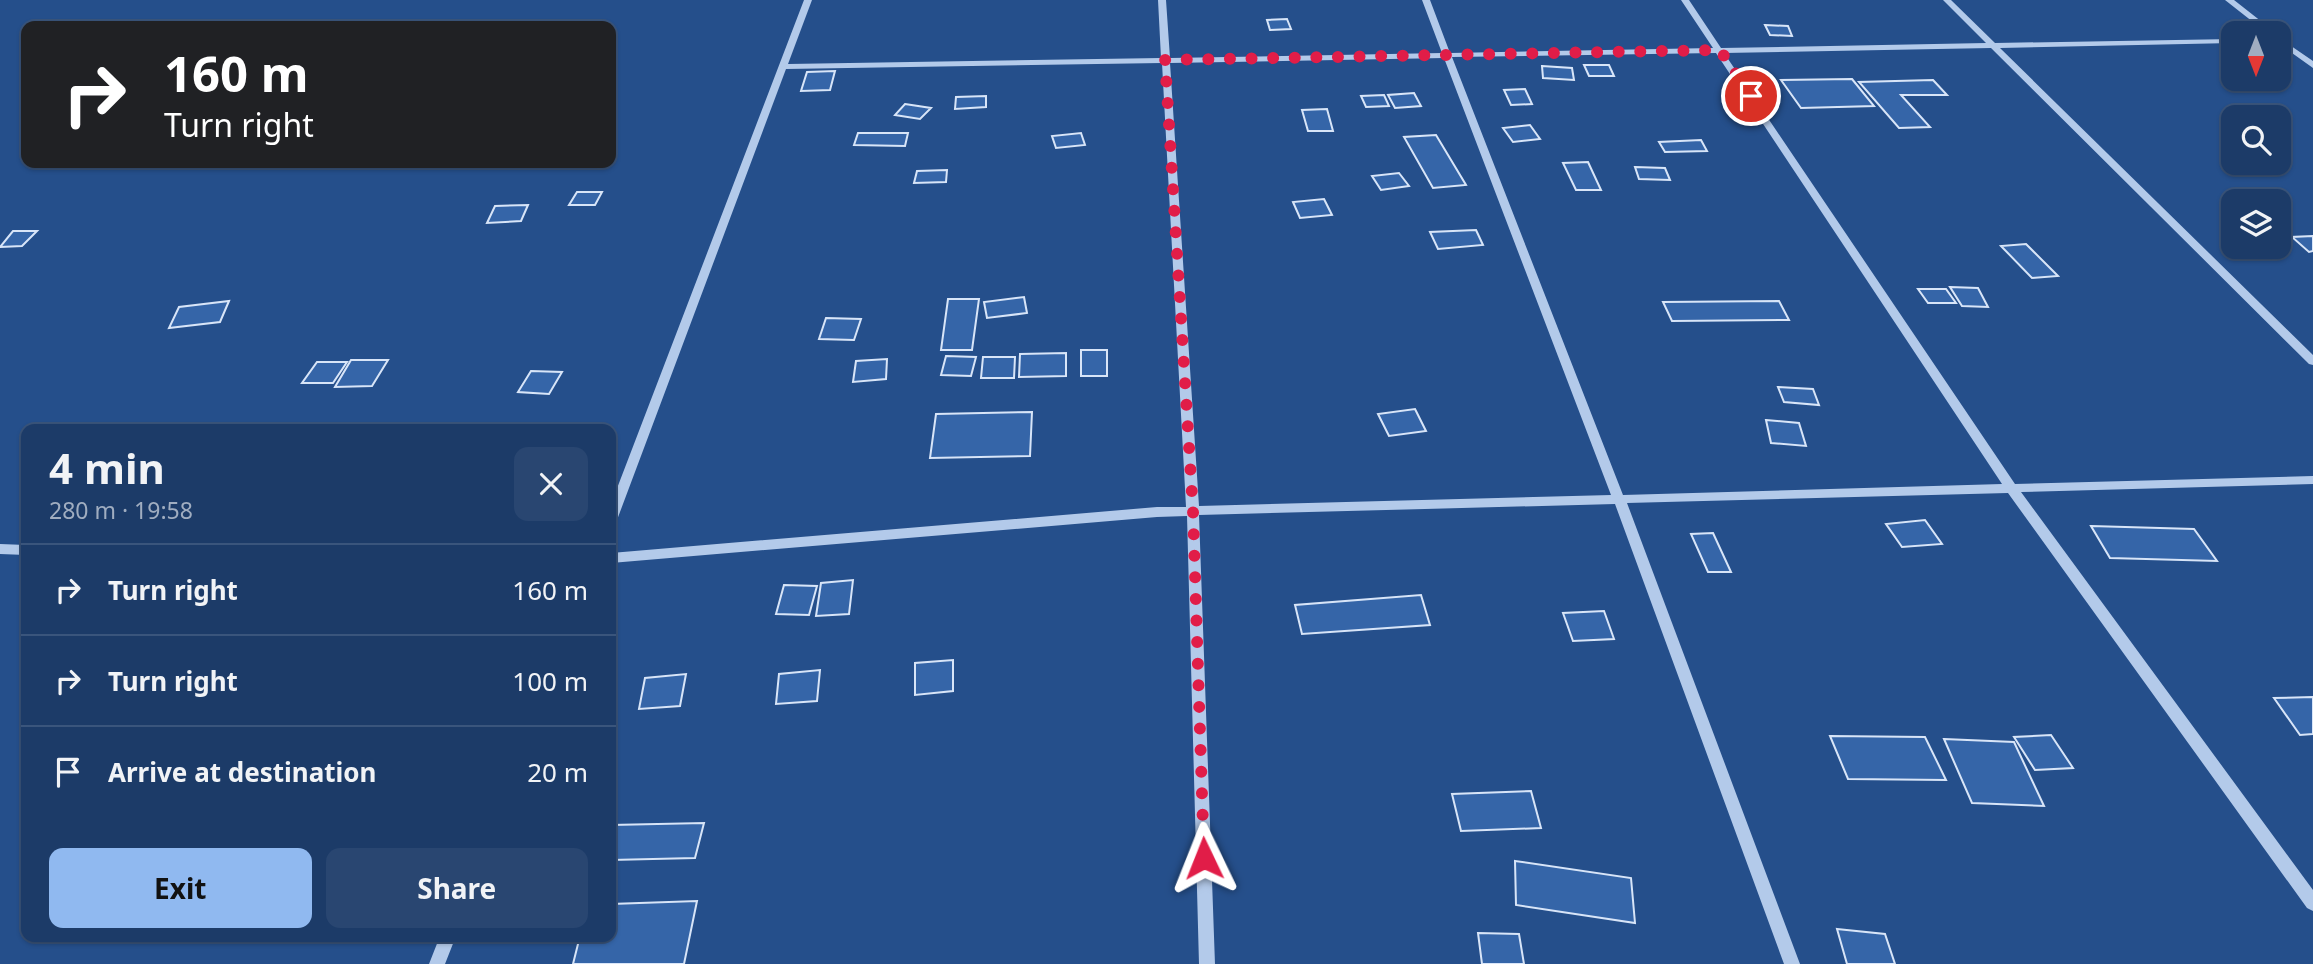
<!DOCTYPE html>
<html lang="en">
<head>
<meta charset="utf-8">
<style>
  :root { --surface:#1c3b68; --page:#294671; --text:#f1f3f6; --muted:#a0adc0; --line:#3a557c; --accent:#90b9f0 }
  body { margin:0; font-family:"Noto Sans",sans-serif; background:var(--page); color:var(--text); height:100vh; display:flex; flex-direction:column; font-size:26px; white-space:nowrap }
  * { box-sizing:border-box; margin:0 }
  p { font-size:23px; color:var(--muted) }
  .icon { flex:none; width:38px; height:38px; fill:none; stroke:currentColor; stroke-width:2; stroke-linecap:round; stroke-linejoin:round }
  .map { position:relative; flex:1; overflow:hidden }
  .side { position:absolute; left:21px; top:424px; width:595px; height:518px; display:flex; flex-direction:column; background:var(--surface); border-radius:14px; box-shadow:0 2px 5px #0004,0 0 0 2px var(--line) }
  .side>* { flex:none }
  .top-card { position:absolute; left:21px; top:21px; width:595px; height:147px; border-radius:14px; box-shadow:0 2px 5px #0004,0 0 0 2px var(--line); background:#202124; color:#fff; overflow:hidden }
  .needle { width:46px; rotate:180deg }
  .controls { position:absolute; left:2221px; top:21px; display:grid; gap:14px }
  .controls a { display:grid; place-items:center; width:70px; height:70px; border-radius:14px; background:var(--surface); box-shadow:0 2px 5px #0004,0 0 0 2px var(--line); font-size:35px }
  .pin { position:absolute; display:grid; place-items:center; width:60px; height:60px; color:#fff; margin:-30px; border:4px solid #fff; border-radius:50%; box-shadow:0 2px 7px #0007 }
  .me { position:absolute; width:77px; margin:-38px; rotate:358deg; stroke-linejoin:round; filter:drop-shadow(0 0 5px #0008) }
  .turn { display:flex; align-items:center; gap:24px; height:147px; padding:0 28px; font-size:32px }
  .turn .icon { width:91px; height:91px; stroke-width:2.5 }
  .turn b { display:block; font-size:49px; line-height:60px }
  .round { display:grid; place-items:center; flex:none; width:74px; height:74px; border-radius:14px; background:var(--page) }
  .head { display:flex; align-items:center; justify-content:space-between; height:119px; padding:0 28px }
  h1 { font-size:42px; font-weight:700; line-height:52px }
  .cta { display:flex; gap:14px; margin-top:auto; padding:14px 28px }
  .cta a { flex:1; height:80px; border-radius:14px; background:var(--accent); color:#111; font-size:28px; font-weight:700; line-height:80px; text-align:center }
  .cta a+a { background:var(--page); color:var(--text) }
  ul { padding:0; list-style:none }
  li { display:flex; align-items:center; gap:21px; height:91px; padding:0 28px; border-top:2px solid var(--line) }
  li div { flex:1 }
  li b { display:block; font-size:26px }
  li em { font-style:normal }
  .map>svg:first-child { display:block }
  .building { fill:#3565a8; stroke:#d8e5f8; stroke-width:2 }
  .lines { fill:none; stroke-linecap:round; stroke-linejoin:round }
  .minor { fill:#b3caea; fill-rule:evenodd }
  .route { stroke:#e11d48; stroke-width:12; stroke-dasharray:0 21.6 }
</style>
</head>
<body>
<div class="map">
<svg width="2313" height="964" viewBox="0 0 2313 964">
  <rect width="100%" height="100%" fill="#254f8b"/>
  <path class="building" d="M 1287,19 L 1291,29 L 1270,30 L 1267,20 Z
    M 1765,25 L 1788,26 L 1792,36 L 1770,35 Z
    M 1584,65 L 1609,65 L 1614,76 L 1589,76 Z
    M 1542,66 L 1572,68 L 1574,80 L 1543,78 Z
    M 835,71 L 830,90 L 801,91 L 807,72 Z
    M 1852,79 L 1874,106 L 1801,108 L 1781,80 Z
    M 1933,80 L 1947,95 L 1901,95 L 1930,127 L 1899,128 L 1859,82 Z
    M 1525,89 L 1532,104 L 1511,105 L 1504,90 Z
    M 1414,93 L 1421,106 L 1395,108 L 1388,95 Z
    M 1384,95 L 1389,106 L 1366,107 L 1361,96 Z
    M 986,96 L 986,107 L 955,109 L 956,97 Z
    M 905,104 L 931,108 L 920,119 L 895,115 Z
    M 1327,109 L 1333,131 L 1308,131 L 1302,110 Z
    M 1530,125 L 1540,139 L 1513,142 L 1503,128 Z
    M 858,133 L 908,133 L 905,146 L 854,145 Z
    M 1081,133 L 1085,145 L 1056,148 L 1052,136 Z
    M 1436,135 L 1466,185 L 1433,188 L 1404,137 Z
    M 1701,140 L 1707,151 L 1665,152 L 1659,142 Z
    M 1588,162 L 1601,190 L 1576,190 L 1563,163 Z
    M 1635,167 L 1665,168 L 1670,180 L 1639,179 Z
    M 947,170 L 946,182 L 914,183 L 917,171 Z
    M 1399,173 L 1409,186 L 1381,190 L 1372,176 Z
    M 577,192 L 602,192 L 595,205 L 569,205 Z
    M 1324,199 L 1332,215 L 1300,218 L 1293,202 Z
    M 528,205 L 521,221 L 487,223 L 495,206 Z
    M 1476,230 L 1483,245 L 1438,249 L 1430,232 Z
    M 13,231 L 37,231 L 22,246 L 0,247 Z
    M 2313,236 L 2313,251 L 2309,252 L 2292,237 Z
    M 2026,244 L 2058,276 L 2032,278 L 2001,246 Z
    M 1950,287 L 1978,288 L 1988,307 L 1962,306 Z
    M 1918,289 L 1946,289 L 1956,303 L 1928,303 Z
    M 1024,297 L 1027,313 L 987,318 L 984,302 Z
    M 948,299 L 979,299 L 972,350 L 941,350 Z
    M 229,301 L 220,322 L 169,328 L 179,307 Z
    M 1779,301 L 1789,320 L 1672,321 L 1663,302 Z
    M 826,318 L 861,319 L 854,340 L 819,339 Z
    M 1081,350 L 1107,350 L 1107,376 L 1081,376 Z
    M 1066,353 L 1066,376 L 1019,377 L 1020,354 Z
    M 946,356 L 976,357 L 971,376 L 941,375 Z
    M 983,357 L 1015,357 L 1014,378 L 981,378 Z
    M 887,359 L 886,379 L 853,382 L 856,361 Z
    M 351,360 L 388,360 L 372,386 L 335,387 Z
    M 317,362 L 347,362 L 333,383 L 302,383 Z
    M 531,371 L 562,372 L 549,394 L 518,392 Z
    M 1778,387 L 1813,389 L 1819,405 L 1784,402 Z
    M 1415,409 L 1426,431 L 1389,436 L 1378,414 Z
    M 1032,412 L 1030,456 L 930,458 L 936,414 Z
    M 1766,420 L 1799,423 L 1806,446 L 1771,443 Z
    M 1925,520 L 1942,544 L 1902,547 L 1886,524 Z
    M 2091,526 L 2194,529 L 2217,561 L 2110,558 Z
    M 1713,533 L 1731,572 L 1708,572 L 1691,534 Z
    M 853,580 L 849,614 L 816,616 L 821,583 Z
    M 784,585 L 817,586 L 809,615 L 776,614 Z
    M 1421,595 L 1430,625 L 1302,634 L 1295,605 Z
    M 1604,611 L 1614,639 L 1573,641 L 1563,613 Z
    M 953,660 L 953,691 L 915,695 L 915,663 Z
    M 820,670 L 817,701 L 776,704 L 779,674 Z
    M 686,674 L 680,706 L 639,709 L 645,678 Z
    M 2313,697 L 2313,734 L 2300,735 L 2274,698 Z
    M 2051,735 L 2073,768 L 2035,770 L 2014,737 Z
    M 1830,736 L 1925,737 L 1946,780 L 1848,779 Z
    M 1944,739 L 2014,742 L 2044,806 L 1972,803 Z
    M 1531,791 L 1541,828 L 1461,831 L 1452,794 Z
    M 704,823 L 695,858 L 611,860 L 611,825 Z
    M 1515,861 L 1631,878 L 1635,923 L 1516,905 Z
    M 697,901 L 684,964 L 573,964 L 580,936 L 611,936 L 611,904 Z
    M 1837,929 L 1885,934 L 1895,964 L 1847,964 Z
    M 1478,933 L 1519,934 L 1524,964 L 1482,964 Z"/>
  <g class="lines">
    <path class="minor" d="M 804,0 L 812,0 L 788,64 L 1161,58 L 1158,0 L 1166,0 L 1170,58 L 1442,53 L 1422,0 L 1430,0 L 1450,53 L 1713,48 L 1681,0 L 1689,0 L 1721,48 L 1986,43 L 1943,0 L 1951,0 L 1995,43 L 2233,39 L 2233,43 L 2000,48 L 2313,355 L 2313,365 L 2309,364 L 1991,48 L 1724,53 L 2015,484 L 2313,476 L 2313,484 L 2021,492 L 2313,890 L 2313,911 L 2307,908 L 2008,493 L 1627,503 L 1800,964 L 1784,964 L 1615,504 L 1199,515 L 1215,964 L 1199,964 L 1187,516 L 1157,517 L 611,563 L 611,553 L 1157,507 L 1186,507 L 1162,63 L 786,69 L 617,520 L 615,523 L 611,525 L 611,504 ZM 1716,53 L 2002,484 L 1623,495 L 1452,57 ZM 1444,58 L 1611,495 L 1199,506 L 1170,63 Z
      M 2225,0 L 2234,0 L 2276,33 L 2267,33 Z
      M 2278,37 L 2313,61 L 2313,68 L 2278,43 Z
      M 0,544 L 26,545 L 26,555 L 0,554 Z
      M 440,936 L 456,936 L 445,964 L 429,964 Z"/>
  </g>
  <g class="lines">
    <path class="route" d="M 1204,858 L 1193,511 L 1165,60 L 1720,50 L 1751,96"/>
  </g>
</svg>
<div class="controls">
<a><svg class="needle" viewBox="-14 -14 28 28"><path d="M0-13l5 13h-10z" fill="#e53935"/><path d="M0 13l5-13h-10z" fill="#a0adc0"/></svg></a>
<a><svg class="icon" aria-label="search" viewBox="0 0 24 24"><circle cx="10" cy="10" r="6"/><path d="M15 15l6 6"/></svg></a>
<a><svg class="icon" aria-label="layers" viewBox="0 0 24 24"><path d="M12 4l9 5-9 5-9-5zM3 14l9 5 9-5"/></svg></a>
</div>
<div class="pin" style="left:1751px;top:96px;background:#d93025"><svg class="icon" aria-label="arrive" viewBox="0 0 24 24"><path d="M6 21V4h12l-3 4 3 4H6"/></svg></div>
<svg class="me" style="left:1204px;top:858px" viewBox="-20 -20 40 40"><path d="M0-17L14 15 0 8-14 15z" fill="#e11d48" stroke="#fff" stroke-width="4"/></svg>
<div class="top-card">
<div class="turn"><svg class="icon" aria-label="right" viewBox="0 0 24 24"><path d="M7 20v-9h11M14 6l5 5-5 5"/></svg><div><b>160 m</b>Turn right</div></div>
</div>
<section class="side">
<div class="head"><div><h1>4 min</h1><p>280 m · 19:58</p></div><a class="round"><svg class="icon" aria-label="close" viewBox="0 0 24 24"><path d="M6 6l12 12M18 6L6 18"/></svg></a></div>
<ul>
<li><svg class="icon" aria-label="right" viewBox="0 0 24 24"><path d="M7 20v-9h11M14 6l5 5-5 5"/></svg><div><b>Turn right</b></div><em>160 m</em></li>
<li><svg class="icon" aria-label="right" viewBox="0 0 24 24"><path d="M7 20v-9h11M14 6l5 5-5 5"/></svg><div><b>Turn right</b></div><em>100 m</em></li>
<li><svg class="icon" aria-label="arrive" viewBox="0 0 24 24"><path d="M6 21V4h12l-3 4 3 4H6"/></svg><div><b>Arrive at destination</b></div><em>20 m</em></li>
</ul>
<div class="cta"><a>Exit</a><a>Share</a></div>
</section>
</div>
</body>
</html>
